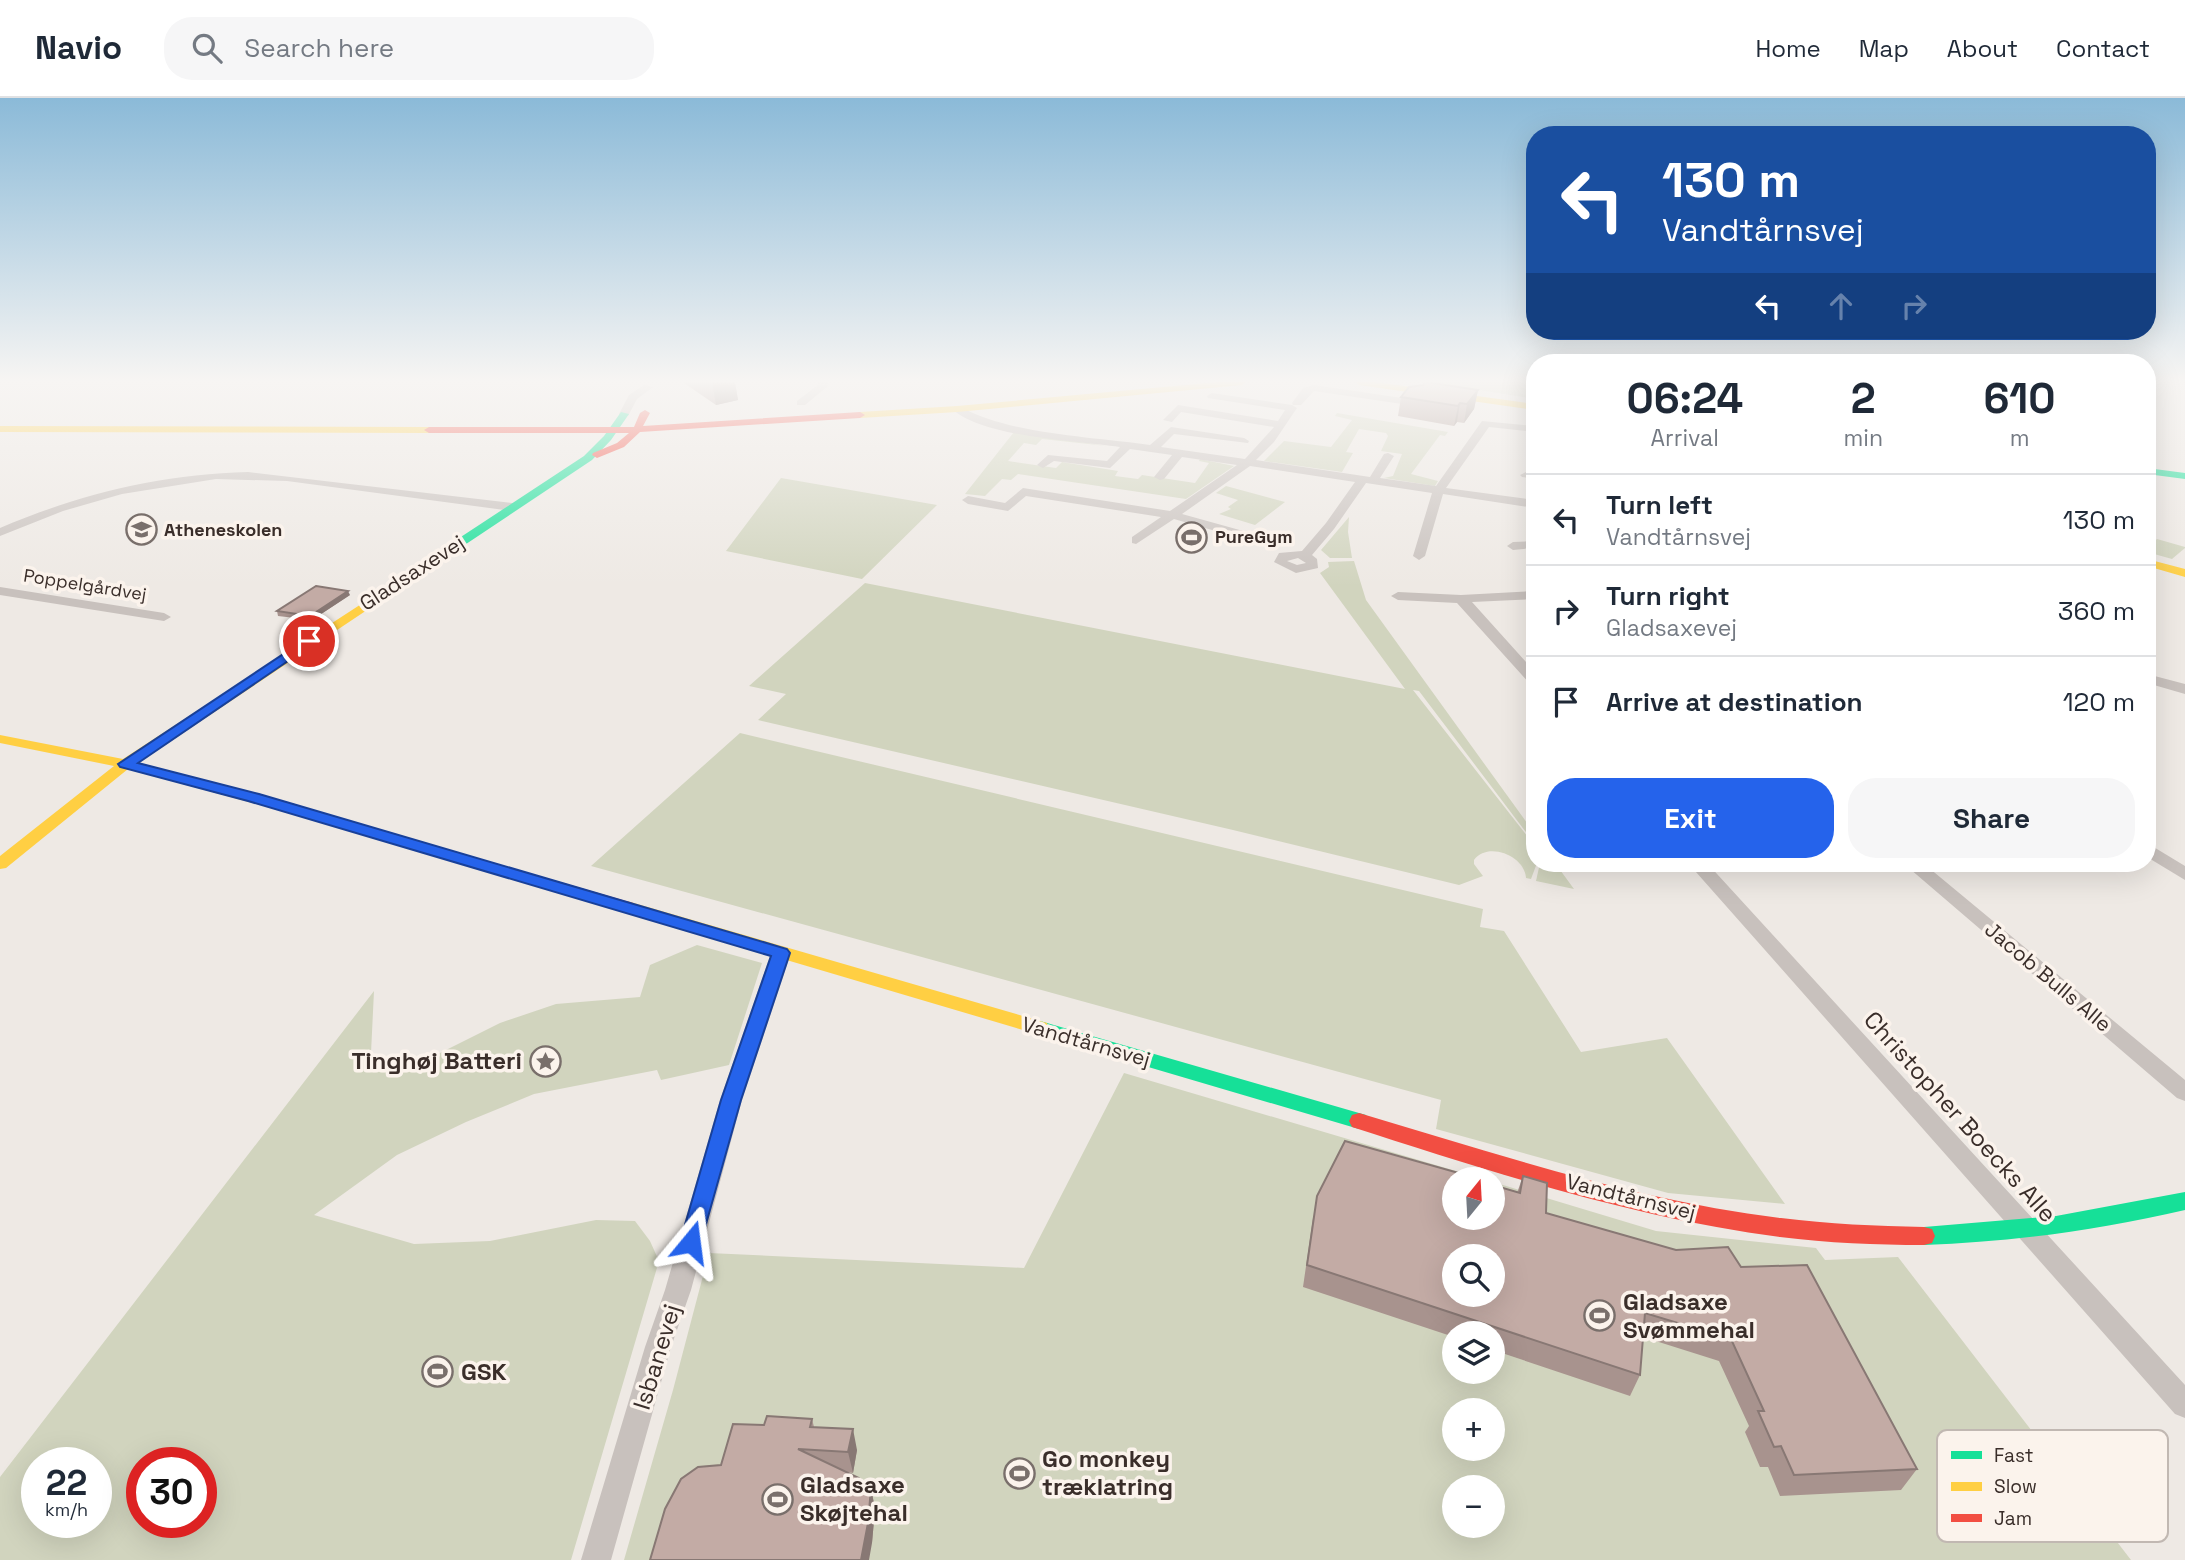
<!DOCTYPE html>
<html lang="en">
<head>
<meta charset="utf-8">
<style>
  :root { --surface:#fff; --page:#f6f6f7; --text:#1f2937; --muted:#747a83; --line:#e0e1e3; --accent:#2563eb }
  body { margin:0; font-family:"Space Grotesk",sans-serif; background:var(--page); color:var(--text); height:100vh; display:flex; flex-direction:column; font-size:26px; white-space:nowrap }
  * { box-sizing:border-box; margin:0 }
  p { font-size:23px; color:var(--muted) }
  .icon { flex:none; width:38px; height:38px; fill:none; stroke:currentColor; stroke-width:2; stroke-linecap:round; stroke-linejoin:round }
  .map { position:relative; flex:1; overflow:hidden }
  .sheet { position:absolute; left:1526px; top:256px; width:630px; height:518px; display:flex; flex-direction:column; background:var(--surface); border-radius:28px; box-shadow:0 7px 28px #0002 }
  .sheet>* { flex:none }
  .hud { position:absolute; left:1526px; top:28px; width:630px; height:214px; border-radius:28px; box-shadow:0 7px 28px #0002; background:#1a4fa0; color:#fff; overflow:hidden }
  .needle { width:46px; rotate:18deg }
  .controls { position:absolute; left:1442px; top:1069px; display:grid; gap:14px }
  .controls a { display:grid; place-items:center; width:63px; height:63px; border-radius:50%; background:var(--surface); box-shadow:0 7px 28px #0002; font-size:35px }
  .speed { position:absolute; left:21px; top:1349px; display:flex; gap:14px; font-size:35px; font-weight:700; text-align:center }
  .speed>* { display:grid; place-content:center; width:91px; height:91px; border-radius:50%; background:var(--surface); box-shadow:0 7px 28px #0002; line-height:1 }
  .speed small { font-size:18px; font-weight:400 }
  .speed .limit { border:10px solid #d22; background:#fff; color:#111 }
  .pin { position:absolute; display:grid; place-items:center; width:60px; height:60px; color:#fff; margin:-30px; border:4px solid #fff; border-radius:50%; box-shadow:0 2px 7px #0007 }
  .me { position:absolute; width:77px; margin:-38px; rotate:16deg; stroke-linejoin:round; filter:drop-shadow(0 0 5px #0008) }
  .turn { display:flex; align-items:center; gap:24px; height:147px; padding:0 21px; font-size:32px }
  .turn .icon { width:91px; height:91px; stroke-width:2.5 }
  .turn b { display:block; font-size:49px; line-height:60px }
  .lanes { display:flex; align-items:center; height:66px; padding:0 21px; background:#0003; justify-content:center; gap:35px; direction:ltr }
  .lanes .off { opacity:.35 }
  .eta { display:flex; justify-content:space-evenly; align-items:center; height:119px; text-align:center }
  .eta b { font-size:42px; font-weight:600; line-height:49px }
  .button { display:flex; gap:14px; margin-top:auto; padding:14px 21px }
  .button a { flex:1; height:80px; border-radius:28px; background:var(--accent); color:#fff; font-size:28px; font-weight:600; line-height:80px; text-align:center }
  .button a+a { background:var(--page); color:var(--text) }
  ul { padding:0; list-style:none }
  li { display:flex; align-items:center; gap:21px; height:91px; padding:0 21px; border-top:2px solid var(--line) }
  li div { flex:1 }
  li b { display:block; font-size:26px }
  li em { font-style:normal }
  header { display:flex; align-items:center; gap:42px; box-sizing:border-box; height:98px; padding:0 35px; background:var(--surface); border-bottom:2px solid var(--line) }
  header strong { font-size:33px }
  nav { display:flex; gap:38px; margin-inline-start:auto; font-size:24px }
  .search { width:490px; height:63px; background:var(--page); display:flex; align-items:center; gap:18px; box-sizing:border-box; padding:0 24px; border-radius:28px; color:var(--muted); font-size:26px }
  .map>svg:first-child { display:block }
  .green { fill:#d1d4be; fill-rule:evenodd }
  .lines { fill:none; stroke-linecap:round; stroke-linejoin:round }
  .street { fill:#c8c1bd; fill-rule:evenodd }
  .fast { fill:#16e098; fill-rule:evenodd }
  .slow { fill:#ffcf43; fill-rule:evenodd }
  .jam { fill:#f24e42; fill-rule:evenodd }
  .wall { fill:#a8938e }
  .shaded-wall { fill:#887874 }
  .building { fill:#c3aba5; stroke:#887874; stroke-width:2; fill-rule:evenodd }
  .route { fill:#2563eb; stroke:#184099; stroke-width:2 }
  .labels { text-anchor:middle; stroke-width:7; stroke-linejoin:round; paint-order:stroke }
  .far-poi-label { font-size:18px; font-weight:bold; fill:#3a2e2a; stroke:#fbf3ec; text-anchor:start }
  .far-street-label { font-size:18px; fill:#3a2e2a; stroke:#fbf3ec }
  .street-label { font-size:21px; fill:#3a2e2a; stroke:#fbf3ec }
  .near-poi-label { font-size:24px; font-weight:bold; fill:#3a2e2a; stroke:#fbf3ec; text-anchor:start }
  .near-street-label { font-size:24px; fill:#3a2e2a; stroke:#fbf3ec }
  .key { fill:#fbf3ec; stroke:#c1b8b2; stroke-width:2 }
  .key-label { font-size:19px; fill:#3a2e2a }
</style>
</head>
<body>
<header>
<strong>Navio</strong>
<div class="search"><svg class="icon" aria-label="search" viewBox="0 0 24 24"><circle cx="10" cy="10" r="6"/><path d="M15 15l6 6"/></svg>Search here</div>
<nav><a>Home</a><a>Map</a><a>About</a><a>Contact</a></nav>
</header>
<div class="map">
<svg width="2185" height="1462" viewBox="0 0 2185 1462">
  <rect width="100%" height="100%" fill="#eee9e4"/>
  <path class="green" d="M 1437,284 L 1535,284 L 1535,301 L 1436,285 Z
    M 1337,315 L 1448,334 L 1445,338 L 1440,337 L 1411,376 L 1438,383 L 1435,388 L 1384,380 L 1393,378 L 1402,356 L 1381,353 L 1388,338 L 1386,335 L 1359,331 L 1346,354 L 1353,355 L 1342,374 L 1264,363 L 1284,343 L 1331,349 L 1352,322 L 1335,318 Z
    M 1014,334 L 1107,348 L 1042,341 L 1036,347 L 1024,345 L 1008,363 L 1056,370 L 1062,364 L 1118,373 L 1115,378 L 1138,381 L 1142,377 L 1195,385 L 1209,365 L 1199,363 L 1200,361 L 1234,368 L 1186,401 L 1018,376 L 1011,382 L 1002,381 L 985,398 L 965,396 Z
    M 781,380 L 937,407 L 862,481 L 726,453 Z
    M 1226,388 L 1285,404 L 1255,427 L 1219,416 L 1231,411 L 1228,409 L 1238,402 L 1216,395 Z
    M 1349,419 L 1348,434 L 1352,460 L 1330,460 L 1321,452 Z
    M 2157,441 L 2185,449 L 2185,450 L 2172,461 L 2147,454 L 2147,450 Z
    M 1354,463 L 1366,502 L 1535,736 L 1535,746 L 1419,593 L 1413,592 L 1535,748 L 1535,765 L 1537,765 L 1531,781 L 1526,780 C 1525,758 1488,743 1474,762 L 1474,766 L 1483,778 L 1459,787 L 1233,732 L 758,622 L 786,596 L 749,588 L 865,485 L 1405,591 L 1320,475 L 1329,469 L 1328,464 Z
    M 740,635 L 1483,811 L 1480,829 L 1504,833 L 1581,954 L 1667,940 L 1785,1106 L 1668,1095 L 1436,1031 L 1441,1002 L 591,768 Z
    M 1540,765 L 1555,765 L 1574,791 L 1536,783 Z
    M 697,847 L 762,865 L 729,967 L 661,982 L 657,972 L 534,996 L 466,1024 L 397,1057 L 314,1117 L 414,1146 L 490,1143 L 596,1122 L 635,1123 L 650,1143 L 659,1163 L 571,1462 L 0,1462 L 0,1379 L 374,893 L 371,955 L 400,975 L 500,925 L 556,906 L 640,899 L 650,867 ZM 37,1365 L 96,1365 L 96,1424 L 37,1424 ZM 142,1365 L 201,1365 L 201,1424 L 142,1424 Z
    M 1124,975 L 1483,1081 L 1454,1082 L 1454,1120 L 1493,1120 L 1493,1084 L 1656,1133 L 1816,1150 L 1825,1162 L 1898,1159 L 2131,1462 L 624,1462 L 673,1292 L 709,1155 L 1024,1170 ZM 1454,1158 L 1493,1158 L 1493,1197 L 1454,1197 ZM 1454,1236 L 1493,1236 L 1493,1274 L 1454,1274 ZM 1454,1312 L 1493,1312 L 1493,1351 L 1454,1351 ZM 1454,1390 L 1493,1390 L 1493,1428 L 1454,1428 Z"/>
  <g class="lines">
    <path class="street" d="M 817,284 L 827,284 L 828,288 L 805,307 L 797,307 L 797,303 L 818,287 Z
      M 644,287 L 653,289 L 637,301 L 628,318 L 620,318 L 619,316 L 629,297 Z
      M 1314,287 L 1402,300 L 1410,299 L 1420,293 L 1425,296 L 1417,304 L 1402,306 L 1314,293 L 1301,307 L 1293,307 L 1292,305 L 1303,290 Z
      M 1212,295 L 1292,307 L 1297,310 L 1274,344 L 1256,362 L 1370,379 L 1384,356 L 1388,355 L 1394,358 L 1380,380 L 1436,388 L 1482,323 L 1535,328 L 1535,334 L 1489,329 L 1446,390 L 1535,402 L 1535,410 L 1443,396 L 1425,458 L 1419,462 L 1413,458 L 1432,395 L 1366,385 L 1334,431 L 1312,457 L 1317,461 L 1318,470 L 1296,475 L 1274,464 L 1279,455 L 1302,453 L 1326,425 L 1355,384 L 1250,368 L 1182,416 L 1254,436 L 1256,439 L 1250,443 L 1174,421 L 1136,446 L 1132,445 L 1132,439 L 1161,419 L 1026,398 L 1008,413 L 968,406 L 962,402 L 968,398 L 1005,405 L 1023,390 L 1170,413 L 1237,367 L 1182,359 L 1164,381 L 1160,382 L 1154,379 L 1172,357 L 1130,351 L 1110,370 L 1054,363 L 1043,370 L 1037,367 L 1048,357 L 1107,363 L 1120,349 C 1077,343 982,339 952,311 L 961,309 C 1008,336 1094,339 1150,347 L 1171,329 L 1244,340 L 1249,343 L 1248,345 L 1174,336 L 1161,349 L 1245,361 L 1274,329 L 1181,314 L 1172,324 L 1163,322 L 1178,307 L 1278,323 L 1285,312 L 1208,300 L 1207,298 ZM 1298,460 L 1306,465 L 1297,467 L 1287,463 Z
      M 248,374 L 512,405 L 518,409 L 512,413 L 287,383 L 216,381 L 122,396 L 63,413 L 0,438 L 0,430 C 80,396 161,376 248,374 Z
      M 1526,374 L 1535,375 L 1535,381 L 1522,379 L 1520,377 Z
      M 1535,443 L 1535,449 L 1532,450 L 1513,452 L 1507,448 L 1513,444 Z
      M 0,489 L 164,515 L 171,519 L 164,523 L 0,497 Z
      M 1535,493 L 1535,501 L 1472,504 L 1535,574 L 1535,587 L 1530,586 L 1457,505 L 1398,502 L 1391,498 L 1398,494 L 1461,497 Z
      M 2147,576 L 2185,586 L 2185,596 L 2147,585 Z
      M 2147,745 L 2185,768 L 2185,782 L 2147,759 Z
      M 1688,765 L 1707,765 L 2185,1287 L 2185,1320 L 2175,1316 Z
      M 1903,765 L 1923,765 L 2185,982 L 2185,1003 L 2177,1000 Z
      M 781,848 L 788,850 L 791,855 L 742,1002 L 691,1192 L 671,1249 L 611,1462 L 581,1462 L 645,1249 L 665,1192 L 720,1002 L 771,855 L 774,850 Z"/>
    <path class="fast" d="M 621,314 L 629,316 L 611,342 L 592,362 L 373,508 L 365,508 L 365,502 L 584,358 L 604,338 Z
      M 2147,370 L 2185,375 L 2185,381 L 2147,376 Z
      M 1040,923 L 1359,1015 L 1366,1017 L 1369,1023 L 1366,1029 L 1359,1031 L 1033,935 L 1031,930 L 1033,925 Z
      M 2185,1094 L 2185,1112 C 2099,1132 2013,1144 1924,1147 L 1916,1145 L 1913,1138 L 1916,1131 L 1924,1129 L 2056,1118 Z"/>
    <path class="slow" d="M 1218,284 L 1246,284 L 1242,287 L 957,314 L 860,320 L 855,317 L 860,314 L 957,308 Z
      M 1355,284 L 1375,284 L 1535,306 L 1535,312 L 1359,287 Z
      M 0,328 L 429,329 L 434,332 L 429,335 L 0,334 Z
      M 2147,461 L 2185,471 L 2185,479 L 2147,468 Z
      M 369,501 L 373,502 L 373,508 L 138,665 L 281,704 L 284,707 L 281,710 L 271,710 L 128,671 L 6,770 L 0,771 L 0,758 L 114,668 L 0,645 L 0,637 L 123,661 Z
      M 627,803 L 1040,923 L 1047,925 L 1049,930 L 1047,935 L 1040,937 L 621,813 L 619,809 Z"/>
    <path class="jam" d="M 645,312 L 650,315 L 643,328 L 860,314 L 865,317 L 860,320 L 640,334 L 624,349 L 597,360 L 592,357 L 593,355 L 617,345 L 629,335 L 429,335 L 424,332 L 429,329 L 634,329 L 640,315 Z
      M 276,702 L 633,805 L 635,809 L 627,815 L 271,710 L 268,707 Z
      M 1359,1015 C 1497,1056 1637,1103 1781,1120 C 1829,1126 1876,1128 1924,1129 L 1932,1131 L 1935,1138 L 1932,1145 L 1924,1147 C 1876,1147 1828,1145 1780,1139 C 1638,1121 1488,1073 1352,1029 L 1349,1023 L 1352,1017 Z"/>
  </g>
  <path class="wall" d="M 684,284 L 737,284 L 735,285 L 738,302 L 716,307 L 684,285 Z
    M 1478,292 L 1474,311 L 1464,325 L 1457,324 L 1454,328 L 1398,318 L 1401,299 Z
    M 350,497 L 312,522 L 278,518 L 277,513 Z
    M 1523,1078 L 1546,1115 L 1676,1152 L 1741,1169 L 1917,1371 L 1901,1392 L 1780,1398 L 1768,1369 L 1760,1369 L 1745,1334 L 1749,1328 L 1719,1263 L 1643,1239 L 1640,1277 L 1630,1298 L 1493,1252 L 1493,1236 L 1454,1236 L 1454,1239 L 1303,1189 L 1313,1120 L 1473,1081 L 1517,1095 Z
    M 812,1321 L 814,1329 L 857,1352 L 853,1375 L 847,1374 L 871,1390 L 875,1411 L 872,1445 L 721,1367 L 764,1327 Z"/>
  <path class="shaded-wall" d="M 712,284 L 737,284 L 735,285 L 738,302 L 716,307 Z
    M 1478,292 L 1474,311 L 1464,325 L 1467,306 Z
    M 1460,305 L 1457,324 L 1454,328 L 1458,308 Z
    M 348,493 L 350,497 L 312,522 L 310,518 Z
    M 853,1331 L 857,1352 L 853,1375 L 848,1354 Z
    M 871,1390 L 875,1411 L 872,1445 L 869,1462 L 861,1462 Z"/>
  <path class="building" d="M 1426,284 L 1478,292 L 1467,306 L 1460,305 L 1458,308 L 1401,299 L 1409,289 L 1423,287 Z
    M 316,488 L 348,493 L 310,518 L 277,513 Z
    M 1345,1043 L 1473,1079 L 1473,1081 L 1474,1082 L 1454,1082 L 1454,1120 L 1493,1120 L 1493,1087 L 1520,1095 L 1523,1078 L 1547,1085 L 1546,1115 L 1676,1152 L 1728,1149 L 1741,1169 L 1807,1167 L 1917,1371 L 1794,1377 L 1781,1348 L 1774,1349 L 1758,1313 L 1764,1313 L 1731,1241 L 1645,1215 L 1640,1277 L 1307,1167 L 1317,1098 ZM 1454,1158 L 1493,1158 L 1493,1197 L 1454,1197 Z
    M 767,1318 L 812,1321 L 810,1329 L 853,1331 L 848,1354 L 798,1351 L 859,1380 L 871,1390 L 868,1425 L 861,1462 L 650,1462 L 665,1411 L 681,1381 L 698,1369 L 721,1367 L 733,1326 L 764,1327 Z"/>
  <linearGradient id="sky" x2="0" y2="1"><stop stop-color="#8bbad8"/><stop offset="0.58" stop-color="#f7f5f3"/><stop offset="1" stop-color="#f7f5f3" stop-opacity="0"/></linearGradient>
  <rect width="2185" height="488" fill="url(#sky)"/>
  <path class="route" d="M 309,539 L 315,543 L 313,546 L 138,665 L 259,696 L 787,851 L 790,855 L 741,1002 L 699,1151 L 691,1154 L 683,1151 L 680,1144 L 721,1002 L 771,858 L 248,703 L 120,669 L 118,666 Z"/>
  <defs>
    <symbol id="school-ring" viewBox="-11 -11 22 22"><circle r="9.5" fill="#fbf3ec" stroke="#796f6b" stroke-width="1.5"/><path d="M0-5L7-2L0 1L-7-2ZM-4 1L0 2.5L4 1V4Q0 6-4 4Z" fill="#796f6b"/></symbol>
    <symbol id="stadium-ring" viewBox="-11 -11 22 22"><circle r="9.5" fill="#fbf3ec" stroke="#796f6b" stroke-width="1.5"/><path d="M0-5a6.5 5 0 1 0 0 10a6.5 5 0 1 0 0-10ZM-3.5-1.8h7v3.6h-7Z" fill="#796f6b"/></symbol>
    <symbol id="sight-ring" viewBox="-11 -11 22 22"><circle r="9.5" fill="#fbf3ec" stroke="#796f6b" stroke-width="1.5"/><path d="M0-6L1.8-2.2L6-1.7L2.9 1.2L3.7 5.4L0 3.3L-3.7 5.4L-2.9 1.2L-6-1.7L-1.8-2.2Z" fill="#796f6b"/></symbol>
  </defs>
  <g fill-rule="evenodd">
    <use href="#school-ring" x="124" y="414" width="35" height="35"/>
    <use href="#stadium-ring" x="1174" y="422" width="35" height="35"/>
    <use href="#sight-ring" x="528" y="946" width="35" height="35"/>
    <use href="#stadium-ring" x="1582" y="1200" width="35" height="35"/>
    <use href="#stadium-ring" x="420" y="1256" width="35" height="35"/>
    <use href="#stadium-ring" x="1002" y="1358" width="35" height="35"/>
    <use href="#stadium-ring" x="760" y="1384" width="35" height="35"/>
  </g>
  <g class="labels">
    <g class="far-poi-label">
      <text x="164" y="438">Atheneskolen</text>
      <text x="1215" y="445">PureGym</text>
    </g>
    <g class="far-street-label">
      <text transform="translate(85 487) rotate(9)" y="6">Poppelgårdvej</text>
    </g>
    <g class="street-label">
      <text transform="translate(412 475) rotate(-33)" y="7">Gladsaxevej</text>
      <text transform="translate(2048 879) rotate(40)" y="7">Jacob Bulls Alle</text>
      <text transform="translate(1086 944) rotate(16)" y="7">Vandtårnsvej</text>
      <text transform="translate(1631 1099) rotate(14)" y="7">Vandtårnsvej</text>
    </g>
    <g class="near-poi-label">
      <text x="522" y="971" text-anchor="end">Tinghøj Batteri</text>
      <text x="1623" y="1212">Gladsaxe<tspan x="1623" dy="28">Svømmehal</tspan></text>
      <text x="461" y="1282">GSK</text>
      <text x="1042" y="1369">Go monkey<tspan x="1042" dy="28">træklatring</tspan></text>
      <text x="800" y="1395">Gladsaxe<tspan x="800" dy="28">Skøjtehal</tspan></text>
    </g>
    <g class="near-street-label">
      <text transform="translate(1960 1019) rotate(48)" y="8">Christopher Boecks Alle</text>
      <text transform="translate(657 1259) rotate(-73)" y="8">Isbanevej</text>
    </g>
  </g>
  <rect x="1937" y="1332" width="231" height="112" rx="10" class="key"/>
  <rect x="1951" y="1353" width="31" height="8" fill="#16e098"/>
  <rect x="1951" y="1384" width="31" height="9" fill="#ffcf43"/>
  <rect x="1951" y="1416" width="31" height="8" fill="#f24e42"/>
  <g class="key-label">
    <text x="1994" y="1364">Fast</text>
    <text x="1994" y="1395">Slow</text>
    <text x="1994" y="1427">Jam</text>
  </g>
</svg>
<div class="controls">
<a><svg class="needle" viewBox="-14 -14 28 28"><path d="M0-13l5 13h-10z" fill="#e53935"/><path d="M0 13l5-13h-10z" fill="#747a83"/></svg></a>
<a><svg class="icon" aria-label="search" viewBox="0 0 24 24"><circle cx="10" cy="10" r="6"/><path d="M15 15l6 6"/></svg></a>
<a><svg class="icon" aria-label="layers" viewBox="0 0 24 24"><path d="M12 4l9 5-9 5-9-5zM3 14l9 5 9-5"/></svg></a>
<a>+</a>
<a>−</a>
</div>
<div class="speed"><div>22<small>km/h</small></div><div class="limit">30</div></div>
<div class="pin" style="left:309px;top:543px;background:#d93025"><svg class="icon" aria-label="arrive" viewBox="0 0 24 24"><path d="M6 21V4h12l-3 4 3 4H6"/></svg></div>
<svg class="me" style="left:691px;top:1144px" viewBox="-20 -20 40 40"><path d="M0-17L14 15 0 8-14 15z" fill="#2563eb" stroke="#fff" stroke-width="4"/></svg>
<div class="hud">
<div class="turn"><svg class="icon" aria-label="left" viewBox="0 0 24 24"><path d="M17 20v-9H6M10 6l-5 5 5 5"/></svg><div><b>130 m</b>Vandtårnsvej</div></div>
<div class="lanes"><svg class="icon" aria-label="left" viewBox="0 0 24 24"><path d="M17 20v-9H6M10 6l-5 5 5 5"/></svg><svg class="icon off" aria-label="ahead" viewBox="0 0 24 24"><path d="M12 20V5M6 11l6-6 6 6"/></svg><svg class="icon off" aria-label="right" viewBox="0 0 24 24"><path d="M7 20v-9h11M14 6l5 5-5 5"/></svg></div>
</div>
<section class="sheet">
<div class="eta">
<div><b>06:24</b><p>Arrival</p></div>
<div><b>2</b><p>min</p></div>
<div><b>610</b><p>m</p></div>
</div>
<ul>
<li><svg class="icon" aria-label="left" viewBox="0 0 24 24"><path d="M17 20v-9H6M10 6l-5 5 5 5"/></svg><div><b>Turn left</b><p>Vandtårnsvej</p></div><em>130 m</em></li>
<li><svg class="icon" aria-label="right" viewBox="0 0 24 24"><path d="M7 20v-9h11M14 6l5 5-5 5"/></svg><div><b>Turn right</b><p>Gladsaxevej</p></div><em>360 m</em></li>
<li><svg class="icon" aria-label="arrive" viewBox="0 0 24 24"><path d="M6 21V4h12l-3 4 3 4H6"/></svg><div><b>Arrive at destination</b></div><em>120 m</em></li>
</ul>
<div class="button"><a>Exit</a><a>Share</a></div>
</section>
</div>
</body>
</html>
